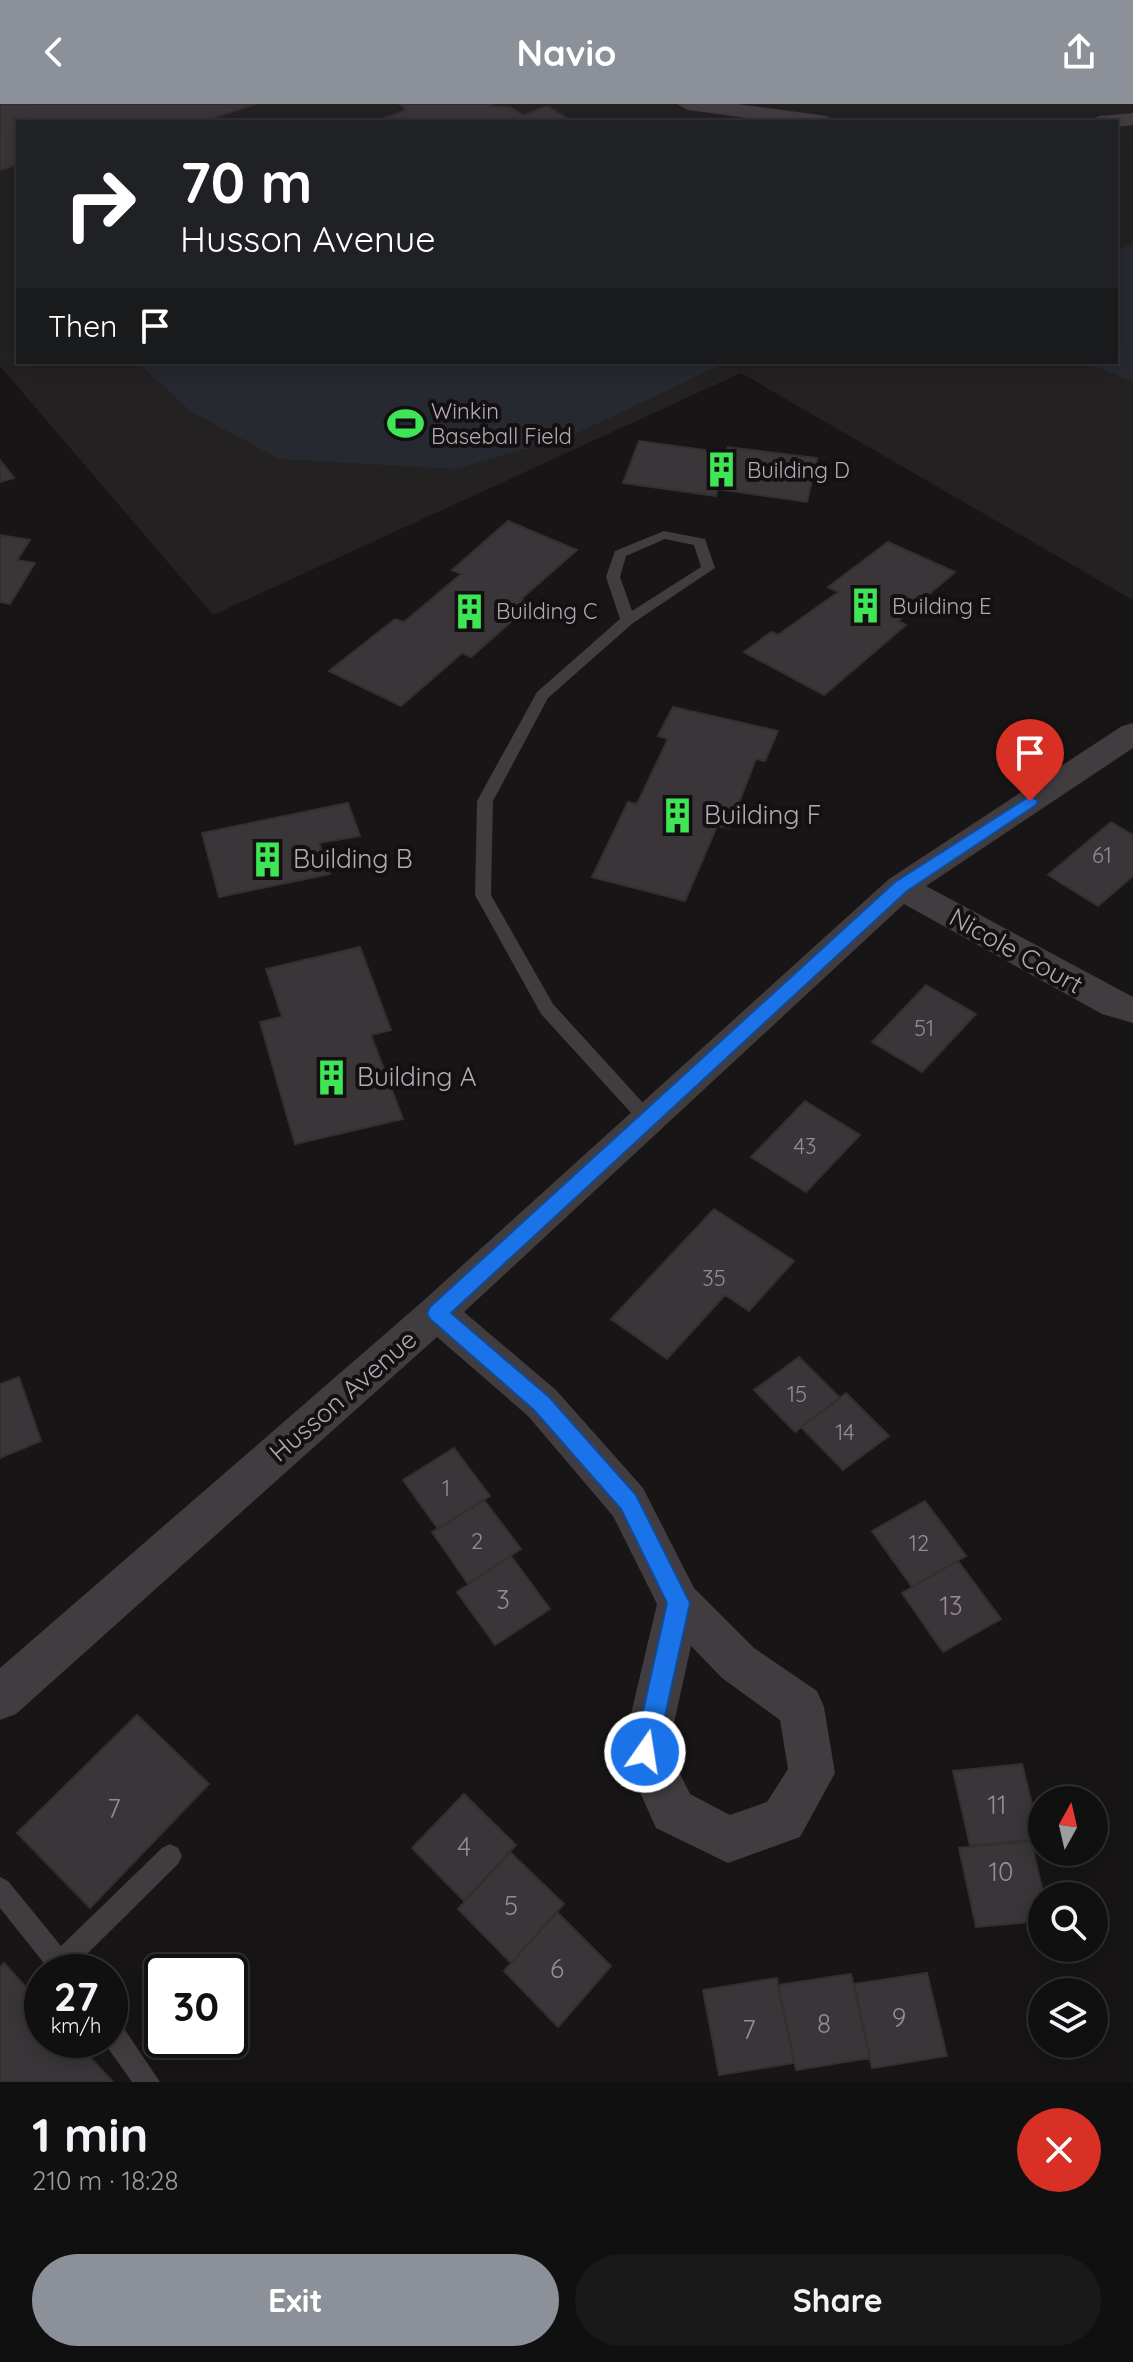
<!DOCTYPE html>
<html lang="en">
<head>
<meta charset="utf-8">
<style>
  :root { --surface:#111010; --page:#1a1919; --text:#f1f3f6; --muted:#9c9d9f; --line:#303030; --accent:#8c9099 }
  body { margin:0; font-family:Quicksand,sans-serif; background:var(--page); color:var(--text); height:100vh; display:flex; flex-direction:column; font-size:30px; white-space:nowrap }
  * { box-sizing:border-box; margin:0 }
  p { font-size:26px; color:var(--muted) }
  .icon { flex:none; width:44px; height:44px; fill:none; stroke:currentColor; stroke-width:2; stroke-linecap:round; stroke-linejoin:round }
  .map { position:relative; height:1978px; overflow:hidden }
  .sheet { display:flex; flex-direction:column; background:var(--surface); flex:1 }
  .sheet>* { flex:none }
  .guide { position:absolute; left:16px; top:16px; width:1102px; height:244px; border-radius:0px; box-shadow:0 4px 20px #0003,0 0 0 2px var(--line); background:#202124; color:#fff; overflow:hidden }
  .needle { width:52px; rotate:8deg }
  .tools { position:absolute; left:1028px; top:1682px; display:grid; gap:16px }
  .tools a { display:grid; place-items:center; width:80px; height:80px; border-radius:50%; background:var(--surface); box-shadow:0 4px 20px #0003,0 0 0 2px var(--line); font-size:40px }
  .speed { position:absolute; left:24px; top:1850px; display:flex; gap:16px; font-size:40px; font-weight:700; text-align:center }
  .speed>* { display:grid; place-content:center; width:104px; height:104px; border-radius:50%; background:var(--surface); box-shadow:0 4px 20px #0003,0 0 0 2px var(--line); line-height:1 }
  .speed small { font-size:20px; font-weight:400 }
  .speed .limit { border:4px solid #111; border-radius:12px; background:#fff; color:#111 }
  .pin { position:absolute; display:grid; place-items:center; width:68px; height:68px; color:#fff; margin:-82px -34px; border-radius:50% 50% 50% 0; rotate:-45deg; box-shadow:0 0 8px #0007 }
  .pin .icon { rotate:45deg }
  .me { position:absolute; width:88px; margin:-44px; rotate:13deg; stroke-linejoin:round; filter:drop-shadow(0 0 6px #0008) }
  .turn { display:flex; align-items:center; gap:28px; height:168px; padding:0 32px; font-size:36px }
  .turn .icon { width:104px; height:104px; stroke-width:2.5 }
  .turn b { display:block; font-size:56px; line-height:68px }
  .then { display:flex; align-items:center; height:76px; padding:0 32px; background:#0003; gap:16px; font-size:30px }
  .round { display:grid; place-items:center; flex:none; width:84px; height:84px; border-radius:42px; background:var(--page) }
  .overview { display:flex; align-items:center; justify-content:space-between; height:136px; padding:0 32px }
  h1 { font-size:48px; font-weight:700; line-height:60px }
  .button { display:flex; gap:16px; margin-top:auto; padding:16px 32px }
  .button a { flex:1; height:92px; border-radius:48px; background:var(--accent); color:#fff; font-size:32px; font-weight:700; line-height:92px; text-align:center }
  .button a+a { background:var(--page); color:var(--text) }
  header { display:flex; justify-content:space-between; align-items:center; height:104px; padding:0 32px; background:var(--accent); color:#fff; font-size:36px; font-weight:700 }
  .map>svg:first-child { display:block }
  .built { fill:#242123; fill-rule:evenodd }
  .green { fill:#26292f }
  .building { fill:#393538; stroke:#332f31; stroke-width:2 }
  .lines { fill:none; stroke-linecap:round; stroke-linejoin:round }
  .service { fill:#413c3f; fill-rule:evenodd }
  .minor { fill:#413c3f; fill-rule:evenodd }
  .route { fill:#1a73e8; stroke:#114b97; stroke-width:2 }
  .labels { text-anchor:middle; stroke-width:8; stroke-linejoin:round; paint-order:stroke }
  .far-poi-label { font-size:22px; fill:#b6a8b4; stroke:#121011; text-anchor:start }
  .number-label { font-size:22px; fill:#978b95 }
  .poi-label { font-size:26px; fill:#b6a8b4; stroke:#121011; text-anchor:start }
  .street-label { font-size:26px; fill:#b6a8b4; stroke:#121011 }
  .near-number-label { font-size:26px; fill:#978b95 }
</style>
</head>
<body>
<header><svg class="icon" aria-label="back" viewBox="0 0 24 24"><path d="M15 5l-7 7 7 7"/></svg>Navio<svg class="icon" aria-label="share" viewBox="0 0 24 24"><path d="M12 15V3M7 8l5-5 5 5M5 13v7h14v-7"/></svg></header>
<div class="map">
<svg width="1133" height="1978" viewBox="0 0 1133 1978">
  <rect width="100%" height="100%" fill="#171516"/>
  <path class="built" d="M 0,0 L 1133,0 L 1133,496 L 741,269 L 213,511 L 0,262 ZM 18,18 L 1116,18 L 1116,258 L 18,258 Z"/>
  <path class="green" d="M 1133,140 L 1133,278 L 1084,258 L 1116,258 L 1116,146 Z
    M 137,258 L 727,258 L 569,333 L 455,365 L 279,355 L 190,307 Z"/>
  <path class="building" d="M 0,0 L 256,0 L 202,18 L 18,18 L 18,60 L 0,66 Z
    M 492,0 L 491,2 L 510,3 L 523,11 L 547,2 L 574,18 L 374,18 L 406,6 L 400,0 Z
    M 639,337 L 726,349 L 728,343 L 817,354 L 807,398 L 717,385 L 716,392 L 623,379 Z
    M 0,356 L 14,374 L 0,378 Z
    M 508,417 L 577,446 L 521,495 L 531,500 L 471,553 L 462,549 L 401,602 L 329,567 L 395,515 L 404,518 L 461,470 L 452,466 Z
    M 0,431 L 30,436 L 17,456 L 35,459 L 10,500 L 0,498 Z
    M 888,438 L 955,468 L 898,517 L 906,521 L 824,591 L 744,548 L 771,528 L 778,531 L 838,488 L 828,483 Z
    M 673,603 L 778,627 L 765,657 L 756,655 L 729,724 L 717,722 L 685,797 L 592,773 L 628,698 L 637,700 L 668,635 L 658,632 Z
    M 348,699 L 360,732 L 319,739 L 330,770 L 219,793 L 202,729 Z
    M 1111,718 L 1133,731 L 1133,772 L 1098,802 L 1048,771 Z
    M 360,843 L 391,926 L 371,931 L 403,1015 L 295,1040 L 260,918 L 282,913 L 266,865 Z
    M 926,881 L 976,910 L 922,968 L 872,938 Z
    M 805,997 L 860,1031 L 806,1088 L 751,1053 Z
    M 714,1105 L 794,1157 L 749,1207 L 725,1191 L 667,1255 L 611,1215 Z
    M 799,1253 L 840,1294 L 795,1328 L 754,1286 Z
    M 19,1273 L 41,1337 L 0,1354 L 0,1280 Z
    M 846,1289 L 889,1332 L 843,1366 L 801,1323 Z
    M 454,1344 L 490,1392 L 438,1425 L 403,1376 Z
    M 484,1396 L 521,1445 L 468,1480 L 432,1428 Z
    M 925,1397 L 966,1452 L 912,1483 L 872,1427 Z
    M 511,1452 L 550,1505 L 495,1541 L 457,1488 Z
    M 958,1457 L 1001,1515 L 943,1548 L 902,1489 Z
    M 137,1611 L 209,1680 L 90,1804 L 17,1729 Z
    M 1022,1660 L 1041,1735 L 970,1742 L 953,1667 Z
    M 464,1690 L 516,1741 L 464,1797 L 412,1744 Z
    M 1031,1737 L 1044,1792 L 1042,1817 L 976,1823 L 959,1744 Z
    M 510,1748 L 564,1800 L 511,1859 L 458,1805 Z
    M 557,1808 L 611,1862 L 558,1923 L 504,1867 Z
    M 4,1859 L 42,1901 L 42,1936 L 74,1936 L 113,1978 L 0,1978 L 0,1863 Z
    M 927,1869 L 947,1952 L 872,1964 L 854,1880 Z
    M 851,1870 L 870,1954 L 796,1966 L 778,1881 Z
    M 777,1874 L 794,1959 L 719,1971 L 703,1886 Z"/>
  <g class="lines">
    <path class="service" d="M 664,427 L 705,435 L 715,464 L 633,519 L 548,594 L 493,697 L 491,791 L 553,900 L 655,1012 L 658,1017 L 655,1022 L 643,1022 L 541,910 L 475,791 L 477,697 L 537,588 L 620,515 L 606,473 L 615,447 ZM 665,435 L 694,441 L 701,463 L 632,507 L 620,473 L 626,452 Z
      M 170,1740 L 178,1744 L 182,1752 L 178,1760 L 76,1861 L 78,1868 L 51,1868 L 0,1804 L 0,1773 L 8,1777 L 61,1842 L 162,1744 Z
      M 110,1913 L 119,1917 L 160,1978 L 132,1978 L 102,1936 L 110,1936 Z"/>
    <path class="minor" d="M 677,0 L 737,0 L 827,12 L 838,18 L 777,18 L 688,6 Z
      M 1133,9 L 1133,21 L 1116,23 L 1116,18 L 1088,18 L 1099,12 Z
      M 1133,619 L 1133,644 L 926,782 L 1133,893 L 1133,919 L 1102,910 L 904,800 L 464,1208 L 556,1286 L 643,1384 L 694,1484 L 754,1544 L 817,1587 L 824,1603 L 835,1669 L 800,1733 L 728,1759 L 656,1724 L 622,1648 L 657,1500 L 613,1412 L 528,1312 L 437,1233 L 16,1610 L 0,1616 L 0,1564 L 423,1197 L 889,775 L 1122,622 ZM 691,1542 L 722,1574 L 780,1616 L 788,1665 L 767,1698 L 730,1711 L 690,1690 L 668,1646 Z"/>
  </g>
  <path class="route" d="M 1030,692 L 1038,697 L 1036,701 L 907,787 L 451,1209 L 549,1293 L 636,1391 L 690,1499 L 657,1648 L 654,1656 L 645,1660 L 637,1656 L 634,1648 L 667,1499 L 621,1405 L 534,1306 L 430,1215 L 427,1209 L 430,1203 L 895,778 Z"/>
  <defs>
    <symbol id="stadium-bare" viewBox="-9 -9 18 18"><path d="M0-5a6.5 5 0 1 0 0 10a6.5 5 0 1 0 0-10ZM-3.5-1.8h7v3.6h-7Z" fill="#3ee655" stroke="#121011" stroke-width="2.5" paint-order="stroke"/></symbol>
    <symbol id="building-bare" viewBox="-9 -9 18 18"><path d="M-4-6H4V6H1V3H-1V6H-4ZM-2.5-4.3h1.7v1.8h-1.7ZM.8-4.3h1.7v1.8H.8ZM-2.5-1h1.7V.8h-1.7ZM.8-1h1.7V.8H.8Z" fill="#3ee655" stroke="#121011" stroke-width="2.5" paint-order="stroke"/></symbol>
  </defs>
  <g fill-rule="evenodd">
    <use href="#stadium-bare" x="380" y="294" width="51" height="51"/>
    <use href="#building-bare" x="696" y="340" width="51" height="51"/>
    <use href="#building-bare" x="840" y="476" width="51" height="51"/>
    <use href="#building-bare" x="444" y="482" width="51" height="51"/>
    <use href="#building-bare" x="652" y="686" width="51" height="51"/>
    <use href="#building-bare" x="242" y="730" width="51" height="51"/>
    <use href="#building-bare" x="306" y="948" width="51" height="51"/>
  </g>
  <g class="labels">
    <g class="far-poi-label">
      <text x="431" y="315">Winkin<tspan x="431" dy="25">Baseball Field</tspan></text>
      <text x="747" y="374">Building D</text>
      <text x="892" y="510">Building E</text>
      <text x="496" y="515">Building C</text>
    </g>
    <g class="number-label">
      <text x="1102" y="759">61</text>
      <text x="924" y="932">51</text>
      <text x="805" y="1050">43</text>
      <text x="714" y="1182">35</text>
      <text x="797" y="1298">15</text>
      <text x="845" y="1336">14</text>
      <text x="446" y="1392">1</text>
      <text x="477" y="1445">2</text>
      <text x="919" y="1447">12</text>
    </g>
    <g class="poi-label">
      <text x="704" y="720">Building F</text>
      <text x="293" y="764">Building B</text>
      <text x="357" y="982">Building A</text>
    </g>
    <g class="street-label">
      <text transform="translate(1016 847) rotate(29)" y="9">Nicole Court</text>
      <text transform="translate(343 1292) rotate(-41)" y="9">Husson Avenue</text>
    </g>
    <g class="near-number-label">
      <text x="503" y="1505">3</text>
      <text x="951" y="1511">13</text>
      <text x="997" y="1710">11</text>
      <text x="114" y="1714">7</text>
      <text x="464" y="1752">4</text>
      <text x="1001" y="1777">10</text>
      <text x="511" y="1811">5</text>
      <text x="557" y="1874">6</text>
      <text x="899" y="1923">9</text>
      <text x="824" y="1929">8</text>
      <text x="749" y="1935">7</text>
    </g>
  </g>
</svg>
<div class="tools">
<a><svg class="needle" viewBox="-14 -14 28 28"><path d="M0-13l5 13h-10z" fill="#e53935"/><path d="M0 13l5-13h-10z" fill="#9c9d9f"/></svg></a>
<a><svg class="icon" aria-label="search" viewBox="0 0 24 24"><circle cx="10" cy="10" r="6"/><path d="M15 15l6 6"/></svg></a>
<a><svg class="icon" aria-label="layers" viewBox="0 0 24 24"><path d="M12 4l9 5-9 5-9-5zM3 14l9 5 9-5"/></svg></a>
</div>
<div class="speed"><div>27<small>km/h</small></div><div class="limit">30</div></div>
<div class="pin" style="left:1030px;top:697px;background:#d93025"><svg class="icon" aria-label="arrive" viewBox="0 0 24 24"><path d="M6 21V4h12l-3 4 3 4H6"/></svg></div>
<svg class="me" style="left:645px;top:1648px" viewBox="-20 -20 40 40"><circle r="17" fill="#1a73e8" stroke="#fff" stroke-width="3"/><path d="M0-11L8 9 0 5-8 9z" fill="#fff"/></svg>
<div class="guide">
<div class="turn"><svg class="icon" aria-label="right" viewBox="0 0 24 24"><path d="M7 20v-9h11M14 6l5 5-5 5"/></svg><div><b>70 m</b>Husson Avenue</div></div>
<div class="then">Then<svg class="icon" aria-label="arrive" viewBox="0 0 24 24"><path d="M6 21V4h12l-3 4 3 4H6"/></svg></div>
</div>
</div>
<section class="sheet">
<div class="overview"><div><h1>1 min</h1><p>210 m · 18:28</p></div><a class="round" style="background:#d93025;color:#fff"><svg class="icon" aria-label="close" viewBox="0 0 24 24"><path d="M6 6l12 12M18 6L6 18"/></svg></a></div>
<div class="button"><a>Exit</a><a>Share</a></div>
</section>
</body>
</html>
